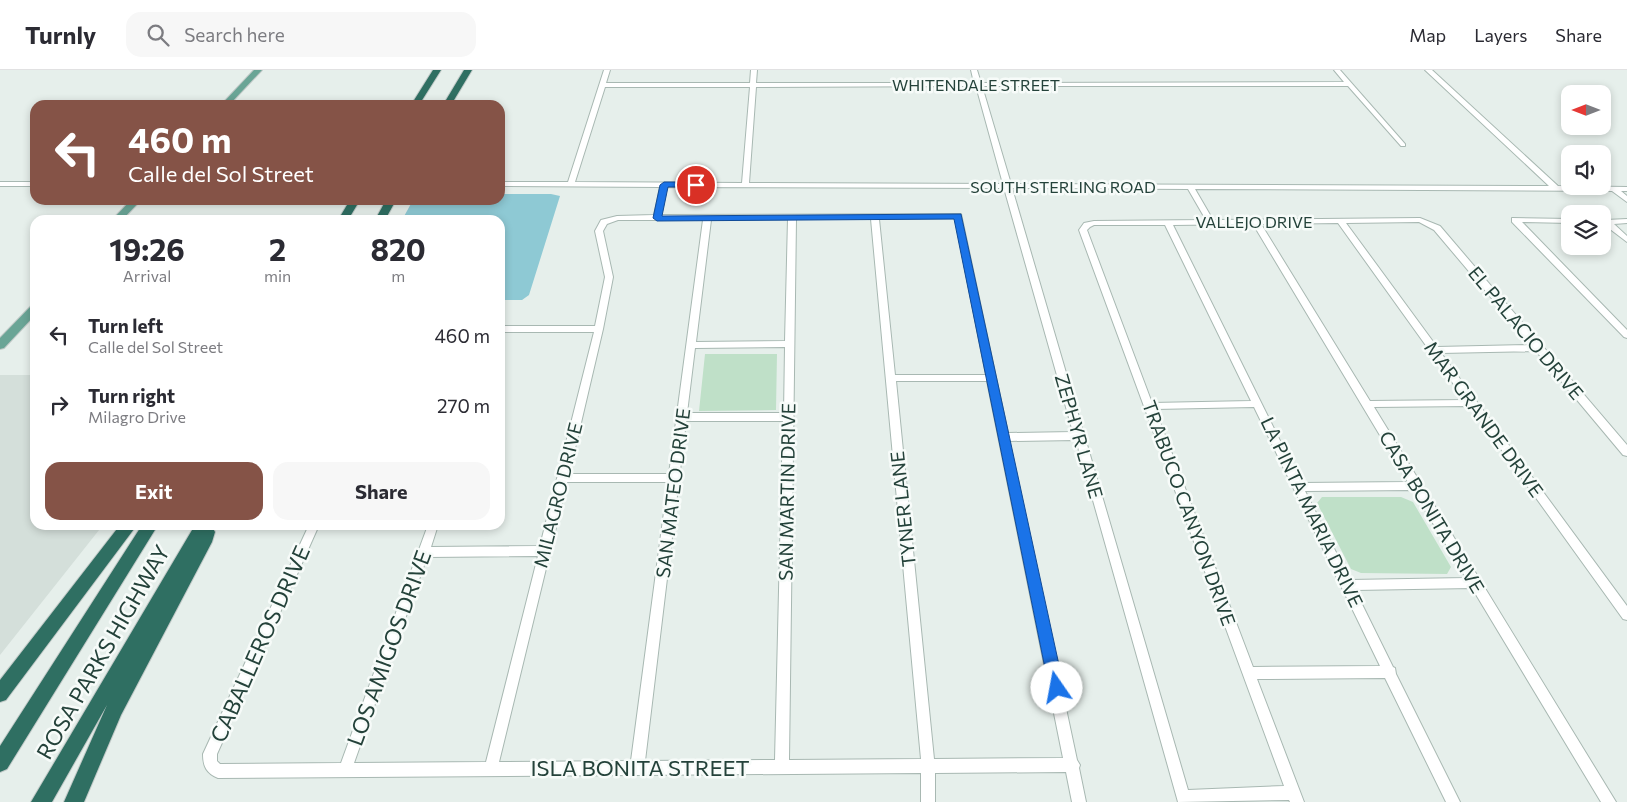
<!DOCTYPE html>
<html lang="en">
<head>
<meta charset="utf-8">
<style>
  :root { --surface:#fff; --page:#f7f7f7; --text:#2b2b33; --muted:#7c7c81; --line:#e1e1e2; --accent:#855347 }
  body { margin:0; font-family:Commissioner,sans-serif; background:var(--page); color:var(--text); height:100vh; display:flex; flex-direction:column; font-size:19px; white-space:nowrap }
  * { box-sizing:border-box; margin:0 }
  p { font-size:16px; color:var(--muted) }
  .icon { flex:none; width:28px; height:28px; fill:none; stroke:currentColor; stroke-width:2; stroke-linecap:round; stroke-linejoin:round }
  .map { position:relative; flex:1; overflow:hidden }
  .side { position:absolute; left:30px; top:145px; width:475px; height:315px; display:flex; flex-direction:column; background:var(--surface); border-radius:15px; box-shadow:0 2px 8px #0003 }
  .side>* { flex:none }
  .guide { position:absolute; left:30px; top:30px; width:475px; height:105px; border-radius:15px; box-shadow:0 2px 8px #0003; background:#855347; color:#fff; overflow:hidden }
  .needle { width:32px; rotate:270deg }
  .controls { position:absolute; left:1561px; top:15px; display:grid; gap:10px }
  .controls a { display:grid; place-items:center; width:50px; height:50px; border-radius:10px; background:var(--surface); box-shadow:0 2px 8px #0003; font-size:25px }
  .pin { position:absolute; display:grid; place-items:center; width:42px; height:42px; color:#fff; margin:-21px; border:2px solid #fff; border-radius:50%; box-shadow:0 1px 5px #0007 }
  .me { position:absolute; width:55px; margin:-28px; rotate:348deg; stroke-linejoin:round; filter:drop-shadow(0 0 4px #0008) }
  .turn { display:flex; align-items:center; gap:18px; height:105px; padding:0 15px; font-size:22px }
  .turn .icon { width:65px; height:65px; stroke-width:2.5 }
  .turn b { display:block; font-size:35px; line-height:42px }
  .eta { display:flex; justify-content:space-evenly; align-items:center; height:85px; text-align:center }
  .eta b { font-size:30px; font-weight:700; line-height:35px }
  .action { display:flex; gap:10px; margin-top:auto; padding:10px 15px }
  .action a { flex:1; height:58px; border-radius:15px; background:var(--accent); color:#fff; font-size:20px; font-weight:700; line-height:58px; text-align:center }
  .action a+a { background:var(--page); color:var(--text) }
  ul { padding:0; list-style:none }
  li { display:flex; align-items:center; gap:15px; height:70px; padding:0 15px }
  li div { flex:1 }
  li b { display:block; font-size:19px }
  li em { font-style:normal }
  header { display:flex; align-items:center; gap:30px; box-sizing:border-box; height:70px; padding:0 25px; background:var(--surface); border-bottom:1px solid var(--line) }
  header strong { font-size:24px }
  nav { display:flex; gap:28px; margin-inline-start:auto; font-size:18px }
  .search { width:350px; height:45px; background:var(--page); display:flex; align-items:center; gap:12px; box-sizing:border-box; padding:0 18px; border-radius:15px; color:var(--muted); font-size:19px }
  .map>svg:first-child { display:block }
  .built { fill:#d4dfda }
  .green { fill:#bfe0c8 }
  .water { fill:#8ec9d4 }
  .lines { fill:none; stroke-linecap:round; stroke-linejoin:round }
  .minor-casing { stroke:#a8b8b2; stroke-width:2 }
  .major-casing { stroke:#c2cac8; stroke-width:2 }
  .highway-casing { stroke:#c2cac8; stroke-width:2 }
  .minor { fill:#fff; fill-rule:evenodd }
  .major { fill:#6aa596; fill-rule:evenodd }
  .highway { fill:#2f6f62; fill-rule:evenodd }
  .route { fill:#1a73e8; stroke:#114b97 }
  .labels { text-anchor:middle; stroke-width:5; stroke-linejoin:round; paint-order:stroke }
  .far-street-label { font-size:16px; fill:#24423a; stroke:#f7fbf9 }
  .street-label { font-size:19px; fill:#24423a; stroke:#f7fbf9 }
  .near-street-label { font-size:22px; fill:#24423a; stroke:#f7fbf9 }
</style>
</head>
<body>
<header>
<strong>Turnly</strong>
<div class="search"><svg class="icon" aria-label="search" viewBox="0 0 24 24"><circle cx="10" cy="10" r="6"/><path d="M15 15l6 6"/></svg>Search here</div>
<nav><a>Map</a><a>Layers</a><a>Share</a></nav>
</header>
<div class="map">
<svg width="1627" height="732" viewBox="0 0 1627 732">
  <rect width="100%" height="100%" fill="#e6efeb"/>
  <path class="built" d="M 0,305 L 35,305 L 35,455 L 103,455 L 0,585 Z"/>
  <path class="green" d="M 705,284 L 777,284 L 776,340 L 699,341 Z
    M 1322,427 L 1401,427 L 1413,432 L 1451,497 L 1447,504 L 1361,503 L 1351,499 L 1317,433 Z"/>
  <path class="water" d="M 500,124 L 551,124 L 560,126 L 529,225 L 522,230 L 500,230 L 500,150 L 402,150 L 413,130 L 500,130 Z"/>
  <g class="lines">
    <defs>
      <path id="minor" d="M 604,0 L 610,0 L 606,13 L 750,13 L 751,0 L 757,0 L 756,13 L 974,13 L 971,0 L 977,0 L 981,13 L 1344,12 L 1334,0 L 1340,0 L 1405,74 L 1405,76 L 1401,76 L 1348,16 L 982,16 L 1011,114 L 1549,116 L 1425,0 L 1432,0 L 1558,116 L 1627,117 L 1627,121 L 1621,121 L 1627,126 L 1627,132 L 1612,121 L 1195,119 L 1213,150 L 1420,148 L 1440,156 L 1627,375 L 1627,386 L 1623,385 L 1536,281 L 1441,283 L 1627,536 L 1627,550 L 1623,549 L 1470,336 L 1374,337 L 1616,732 L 1601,732 L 1472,518 L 1355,520 L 1393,597 L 1395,598 L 1396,604 L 1460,732 L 1446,732 L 1385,608 L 1257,609 L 1304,732 L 1290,732 L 1289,730 L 1178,732 L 1076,370 L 1009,371 L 1077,690 L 1080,695 L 1079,698 L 1086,732 L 1072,732 L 1066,702 L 935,703 L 935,732 L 921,732 L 921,703 L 218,708 C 206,703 203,696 203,684 L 309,455 L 319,455 L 217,684 L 217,691 L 220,694 L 341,693 L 428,455 L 438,455 L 431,477 L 540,476 L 594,262 L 500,262 L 500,256 L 595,256 L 605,207 L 595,161 L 601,150 L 617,146 L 654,145 L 660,117 L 500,116 L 500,112 L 568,112 ZM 976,16 L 1003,114 L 749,113 L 756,17 ZM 605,17 L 750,17 L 742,113 L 575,112 ZM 667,117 L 1004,118 L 1073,362 L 1008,363 L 961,144 L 661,145 ZM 1012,118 L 1188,119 L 1206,150 L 1094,151 L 1084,153 L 1079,160 L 1284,716 L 1188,720 ZM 955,148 L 986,305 L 895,305 L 879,149 ZM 788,149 L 785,271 L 696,272 L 711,150 ZM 796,149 L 871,149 L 921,689 L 789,690 ZM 618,150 L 703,150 L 669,404 L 569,404 L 603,259 L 613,207 L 603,161 L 607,154 ZM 1419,152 L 1434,160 L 1531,275 L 1437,277 L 1346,153 ZM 1338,153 L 1465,330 L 1370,331 L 1261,154 ZM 1253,154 L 1408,412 L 1301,413 L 1173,155 ZM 1094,155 L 1165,155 L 1251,331 L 1152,333 L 1087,160 L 1090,157 ZM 785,277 L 784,343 L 687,343 L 695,278 ZM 896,311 L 987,311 L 1063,688 L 934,689 ZM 1254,337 L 1380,596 L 1253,597 L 1155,339 ZM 686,351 L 783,351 L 775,690 L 645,691 ZM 567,412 L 668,412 L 631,691 L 499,692 ZM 1413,420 L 1466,508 L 1350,510 L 1305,421 ZM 538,486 L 486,692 L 354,693 L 427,487 Z
        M 0,112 L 35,112 L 35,116 L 0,116 Z
        M 1512,148 L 1570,149 L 1570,153 L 1522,152 L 1627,260 L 1627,268 L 1624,267 L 1512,152 Z
        M 1627,149 L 1627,153 L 1614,154 L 1627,166 L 1627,172 L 1602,153 L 1606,150 Z"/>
      <path id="major" d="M 254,0 L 262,0 L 229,35 L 221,35 Z
        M 131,130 L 141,130 L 122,150 L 112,150 Z
        M 35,235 L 35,245 L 4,278 L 0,279 L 0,268 L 31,236 Z"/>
      <path id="highway" d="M 433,0 L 441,0 L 419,35 L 411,35 Z
        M 464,0 L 472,0 L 451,35 L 443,35 Z
        M 350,130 L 360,130 L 348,150 L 338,150 Z
        M 386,130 L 396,130 L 385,150 L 375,150 Z
        M 120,455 L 137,455 L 6,630 L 0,632 L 0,610 Z
        M 142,455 L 158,455 L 7,699 L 0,702 L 0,676 Z
        M 195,455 L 211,455 L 215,462 L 212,472 L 121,645 L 84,732 L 64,732 L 107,635 L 52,732 L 31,732 Z"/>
    </defs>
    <use href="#minor" class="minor-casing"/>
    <use href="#major" class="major-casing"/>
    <use href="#highway" class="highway-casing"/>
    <use href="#minor" class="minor"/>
    <use href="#major" class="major"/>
    <use href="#highway" class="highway"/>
  </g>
  <path class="route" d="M 664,112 L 696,112 L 701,115 L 696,117 L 668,117 L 662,146 L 961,144 L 1064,618 L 1062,622 L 1057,624 L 1052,622 L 1049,618 L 954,149 L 657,151 L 653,148 L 660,115 Z"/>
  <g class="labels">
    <g class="far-street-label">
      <text x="976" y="21">WHITENDALE STREET</text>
      <text x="1063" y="123">SOUTH STERLING ROAD</text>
      <text x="1254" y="158">VALLEJO DRIVE</text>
    </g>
    <g class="street-label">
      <text transform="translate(1526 263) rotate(50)" y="7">EL PALACIO DRIVE</text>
      <text transform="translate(1484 349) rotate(54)" y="7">MAR GRANDE DRIVE</text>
      <text transform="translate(1079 366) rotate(74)" y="7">ZEPHYR LANE</text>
      <text transform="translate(787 422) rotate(-89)" y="7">SAN MARTIN DRIVE</text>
      <text transform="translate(673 423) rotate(-83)" y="7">SAN MATEO DRIVE</text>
      <text transform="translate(558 425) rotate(-76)" y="7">MILAGRO DRIVE</text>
      <text transform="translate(903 439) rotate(-96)" y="7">TYNER LANE</text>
      <text transform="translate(1312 442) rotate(64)" y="7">LA PINTA MARIA DRIVE</text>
      <text transform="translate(1432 442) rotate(59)" y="7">CASA BONITA DRIVE</text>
      <text transform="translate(1189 443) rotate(70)" y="7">TRABUCO CANYON DRIVE</text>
    </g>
    <g class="near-street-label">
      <text transform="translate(260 574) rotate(-66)" y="8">CABALLEROS DRIVE</text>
      <text transform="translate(389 578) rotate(-70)" y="8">LOS AMIGOS DRIVE</text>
      <text transform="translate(103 582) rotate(-60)" y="8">ROSA PARKS HIGHWAY</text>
      <text x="640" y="706">ISLA BONITA STREET</text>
    </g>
  </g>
</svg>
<div class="controls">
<a><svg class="needle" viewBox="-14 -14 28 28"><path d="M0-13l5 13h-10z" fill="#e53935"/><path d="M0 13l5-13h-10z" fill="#7c7c81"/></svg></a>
<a><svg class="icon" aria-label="sound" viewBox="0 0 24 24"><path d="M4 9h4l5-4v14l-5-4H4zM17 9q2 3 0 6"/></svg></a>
<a><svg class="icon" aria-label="layers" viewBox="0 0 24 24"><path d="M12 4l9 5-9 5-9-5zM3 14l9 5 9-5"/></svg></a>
</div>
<div class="pin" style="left:696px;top:115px;background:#d93025"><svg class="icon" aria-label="arrive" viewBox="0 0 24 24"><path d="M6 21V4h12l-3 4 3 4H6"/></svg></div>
<svg class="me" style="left:1057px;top:618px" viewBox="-20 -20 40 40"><circle r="19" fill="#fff"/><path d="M0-13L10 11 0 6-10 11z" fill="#1a73e8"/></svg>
<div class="guide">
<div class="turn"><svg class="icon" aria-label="left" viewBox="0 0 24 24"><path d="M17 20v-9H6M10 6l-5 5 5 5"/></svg><div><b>460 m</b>Calle del Sol Street</div></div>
</div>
<section class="side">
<div class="eta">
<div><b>19:26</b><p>Arrival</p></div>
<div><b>2</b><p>min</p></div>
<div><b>820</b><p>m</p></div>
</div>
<ul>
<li><svg class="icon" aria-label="left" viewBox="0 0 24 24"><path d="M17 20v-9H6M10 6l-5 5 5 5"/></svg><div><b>Turn left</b><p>Calle del Sol Street</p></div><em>460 m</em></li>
<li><svg class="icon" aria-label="right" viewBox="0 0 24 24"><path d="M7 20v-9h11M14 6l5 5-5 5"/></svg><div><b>Turn right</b><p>Milagro Drive</p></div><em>270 m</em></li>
</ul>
<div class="action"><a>Exit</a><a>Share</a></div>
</section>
</div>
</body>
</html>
